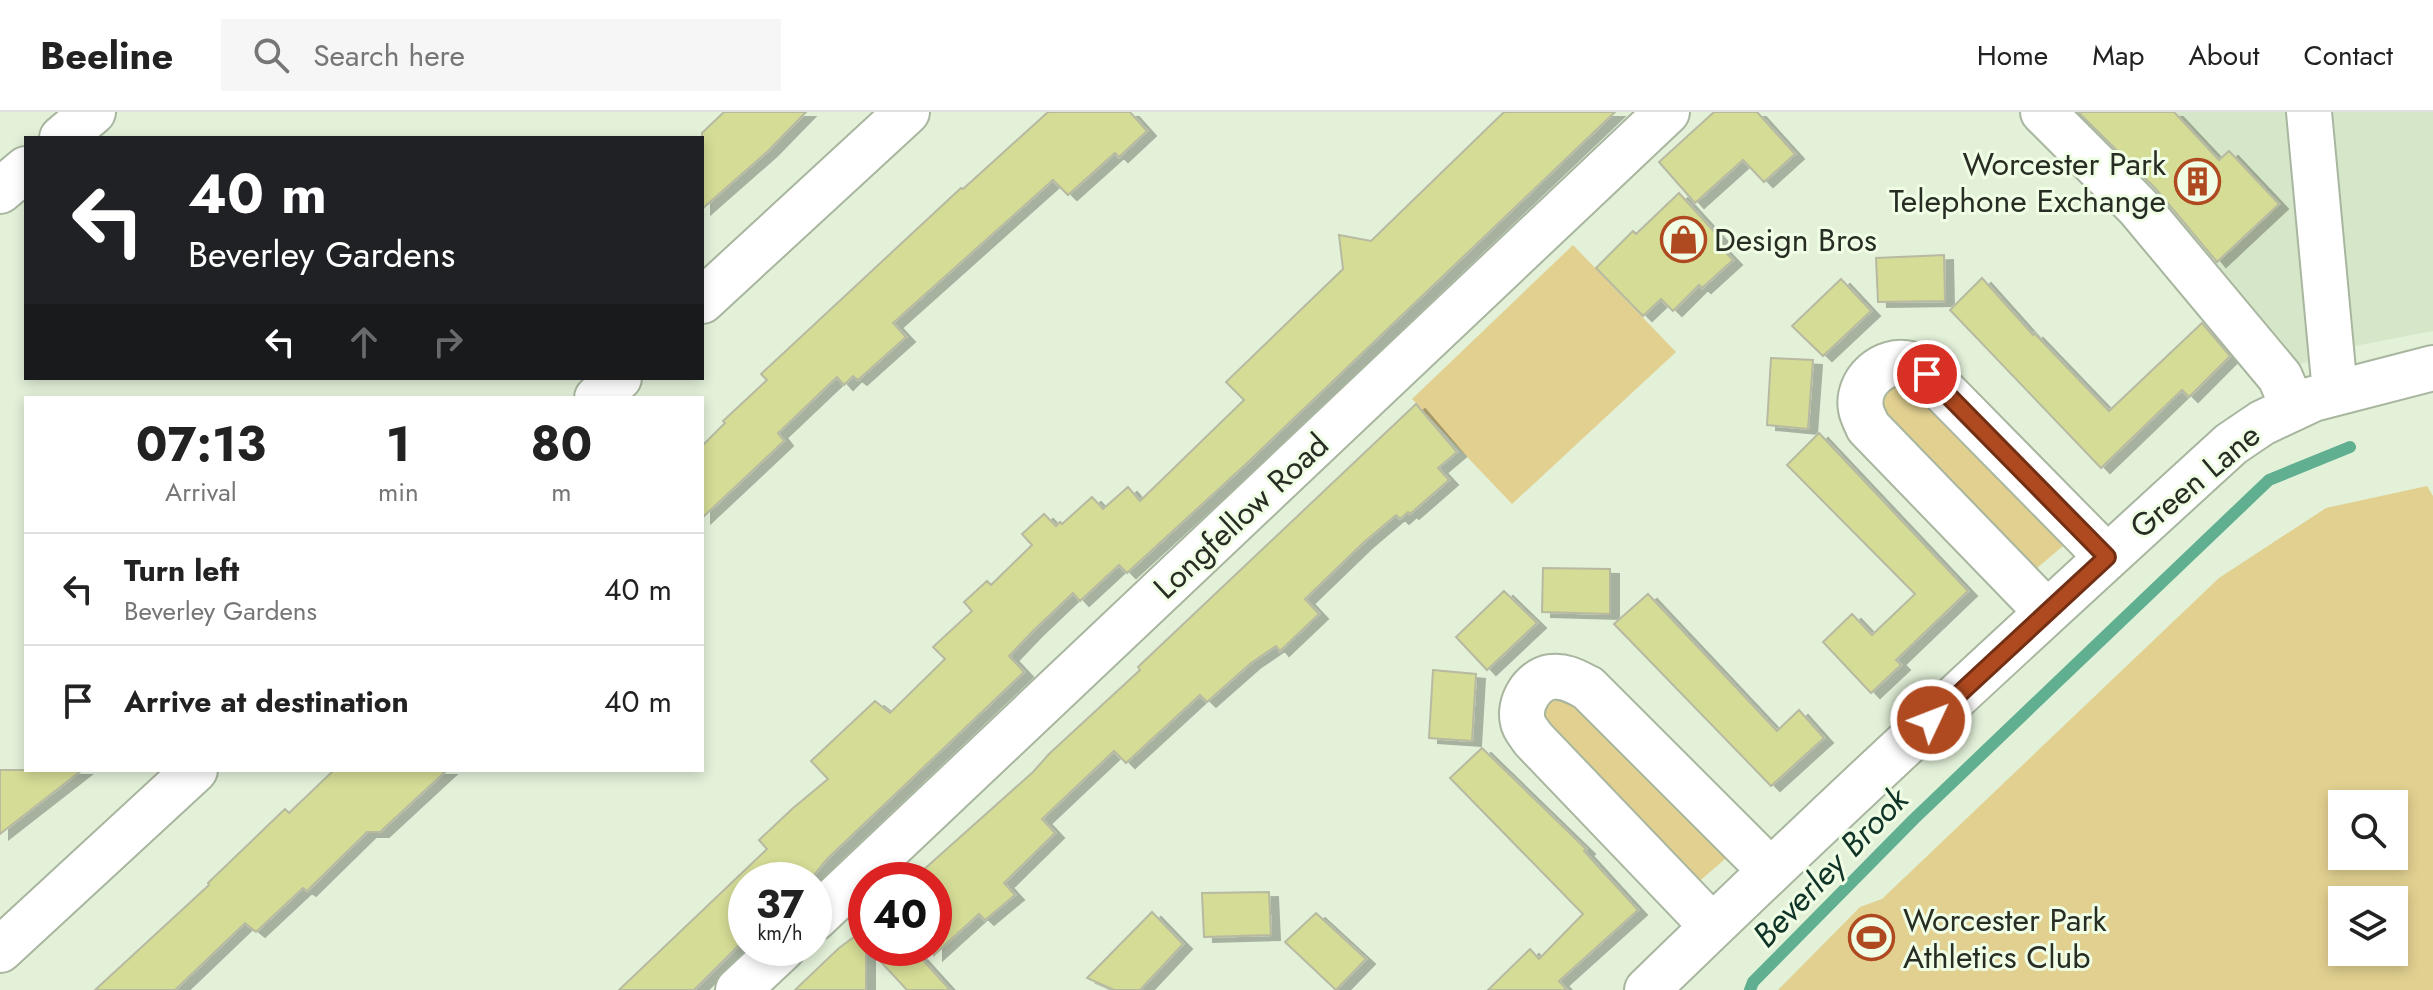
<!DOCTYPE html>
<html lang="en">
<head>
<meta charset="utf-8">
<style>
  :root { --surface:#fff; --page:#f6f6f6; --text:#222; --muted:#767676; --line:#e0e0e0 }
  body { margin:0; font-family:Jost,sans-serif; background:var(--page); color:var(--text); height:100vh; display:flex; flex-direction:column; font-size:30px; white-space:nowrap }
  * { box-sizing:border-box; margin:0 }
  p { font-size:26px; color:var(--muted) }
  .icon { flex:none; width:44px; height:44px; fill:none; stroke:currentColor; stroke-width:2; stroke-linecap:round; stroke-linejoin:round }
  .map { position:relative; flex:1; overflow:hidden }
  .panel { position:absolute; left:24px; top:284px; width:680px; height:376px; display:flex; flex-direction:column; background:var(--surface); border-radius:0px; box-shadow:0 4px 12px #0003 }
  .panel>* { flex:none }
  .hud { position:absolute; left:24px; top:24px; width:680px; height:244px; border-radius:0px; box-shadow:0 4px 12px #0003; background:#202124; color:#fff; overflow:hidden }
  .controls { position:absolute; left:2328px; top:678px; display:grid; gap:16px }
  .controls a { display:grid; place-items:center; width:80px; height:80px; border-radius:0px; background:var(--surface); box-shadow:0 4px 12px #0003; font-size:40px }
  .speed { position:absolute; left:728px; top:750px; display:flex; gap:16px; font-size:40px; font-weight:700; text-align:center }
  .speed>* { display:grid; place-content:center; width:104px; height:104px; border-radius:50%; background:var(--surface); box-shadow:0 4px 12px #0003; line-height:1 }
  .speed small { font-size:20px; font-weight:400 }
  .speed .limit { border:12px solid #d22; background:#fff; color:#111 }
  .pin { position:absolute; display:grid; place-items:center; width:68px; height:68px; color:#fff; margin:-34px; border:4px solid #fff; border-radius:50%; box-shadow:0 2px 8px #0007 }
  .me { position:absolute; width:88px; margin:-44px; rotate:47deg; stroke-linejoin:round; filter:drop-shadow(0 0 6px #0008) }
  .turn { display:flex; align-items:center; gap:28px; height:168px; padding:0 32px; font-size:36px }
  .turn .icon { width:104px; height:104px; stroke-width:2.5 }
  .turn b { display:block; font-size:56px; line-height:68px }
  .lanes { display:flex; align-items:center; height:76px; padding:0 32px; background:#0003; justify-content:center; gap:40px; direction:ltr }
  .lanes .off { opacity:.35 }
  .eta { display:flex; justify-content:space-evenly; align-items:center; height:136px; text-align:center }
  .eta b { font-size:48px; font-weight:700; line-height:56px }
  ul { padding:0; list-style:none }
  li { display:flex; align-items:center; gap:24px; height:112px; padding:0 32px; border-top:2px solid var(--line) }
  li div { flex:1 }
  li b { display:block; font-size:30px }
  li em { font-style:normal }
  header { display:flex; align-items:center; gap:48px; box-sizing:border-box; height:112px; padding:0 40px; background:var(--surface); border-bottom:2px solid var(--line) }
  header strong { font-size:38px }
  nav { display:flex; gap:44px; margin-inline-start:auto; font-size:28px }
  .search { width:560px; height:72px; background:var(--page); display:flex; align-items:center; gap:20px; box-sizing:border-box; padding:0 28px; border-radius:0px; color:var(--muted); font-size:30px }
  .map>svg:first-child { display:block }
  .built { fill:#d6e7c9 }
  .green { fill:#e1d090; fill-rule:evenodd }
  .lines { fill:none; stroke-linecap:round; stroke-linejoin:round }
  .stream { stroke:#60af91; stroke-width:12 }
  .building { fill:#d5dc96; stroke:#b7baa1; stroke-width:2; filter:url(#shadow) }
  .minor-casing { stroke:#a9b69f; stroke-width:48 }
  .minor { stroke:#fff; stroke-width:44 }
  .route-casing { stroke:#722f14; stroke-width:20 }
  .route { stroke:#af491f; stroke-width:14 }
  .labels { text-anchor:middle; stroke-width:6; stroke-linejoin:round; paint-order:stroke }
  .poi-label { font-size:32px; fill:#282d24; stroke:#f1fee6; text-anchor:start }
  .street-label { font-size:32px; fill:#282d24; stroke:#f1fee6 }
  .water-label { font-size:34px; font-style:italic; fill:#103528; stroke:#f1fee6 }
</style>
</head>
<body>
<header>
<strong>Beeline</strong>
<div class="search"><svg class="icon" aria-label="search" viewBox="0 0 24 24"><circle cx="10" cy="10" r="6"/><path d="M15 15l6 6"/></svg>Search here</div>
<nav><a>Home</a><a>Map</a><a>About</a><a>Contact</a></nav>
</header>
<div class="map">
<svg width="2433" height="878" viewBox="0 0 2433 878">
  <defs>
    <filter id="shadow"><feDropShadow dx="9" dy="5" stdDeviation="0" flood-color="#0004"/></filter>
  </defs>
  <rect width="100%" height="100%" fill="#e3f1d9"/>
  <path class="built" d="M 2024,0 L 2433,0 L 2433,219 L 2339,237 L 2289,257 Z"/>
  <path class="green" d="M 1573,133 L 1676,240 L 1512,392 L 1412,287 Z
    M 1905,266 L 2069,429 L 2031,461 L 1883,306 L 1878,281 Z
    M 2427,374 L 2433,384 L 2433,878 L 1778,878 L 1860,795 L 1882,787 L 2219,466 L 2326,396 ZM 2394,692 L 2394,744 L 2342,744 L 2342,692 ZM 2342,788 L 2394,788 L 2394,840 L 2342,840 Z
    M 1569,579 L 1732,741 L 1695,773 L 1546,618 L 1542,594 Z"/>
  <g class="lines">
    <path class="stream" d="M 1750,878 L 1753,870 L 1914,707 L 2269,368 L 2350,335"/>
  </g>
  <path class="building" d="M 724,0 L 806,0 L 768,39 L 702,97 L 702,21 Z
    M 1048,0 L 1130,0 L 1147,19 L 1119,45 L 1115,41 L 1068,83 L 1053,68 L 893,211 L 906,225 L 858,268 L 853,264 L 844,273 L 837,265 L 778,321 L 784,329 L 702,406 L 702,334 L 725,311 L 723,309 L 767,268 L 761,262 L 961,76 L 963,77 Z
    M 1504,0 L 1615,0 L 1246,352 L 1127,461 L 1119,453 L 1080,489 L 1073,481 L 1033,519 L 1009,544 L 1024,560 L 827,747 L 810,768 L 746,768 L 746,826 L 694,878 L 619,878 L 767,737 L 759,728 L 792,697 L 828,667 L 811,649 L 875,589 L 890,601 L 945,547 L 933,535 L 972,499 L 964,490 L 987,469 L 991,473 L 1032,433 L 1022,422 L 1044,402 L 1056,414 L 1060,410 L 1062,412 L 1092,385 L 1103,397 L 1128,375 L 1140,389 L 1244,288 L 1226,270 L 1343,157 L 1339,123 L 1371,129 Z
    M 1714,0 L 1757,0 L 1795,42 L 1764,70 L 1743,48 L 1695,91 L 1659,50 Z
    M 2078,0 L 2174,0 L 2219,48 L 2229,39 L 2279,92 L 2217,150 L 2156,77 Z
    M 1679,81 L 1720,126 L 1716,130 L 1733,148 L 1702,176 L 1699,173 L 1673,199 L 1661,187 L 1643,204 L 1596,156 L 1633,119 L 1636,122 Z
    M 1944,143 L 1945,189 L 1878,190 L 1876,146 Z
    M 1982,166 L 2033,223 L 2034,221 L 2109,299 L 2202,211 L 2230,244 L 2189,285 L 2182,278 L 2101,356 L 1950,198 Z
    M 1841,167 L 1871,199 L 1823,244 L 1792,214 Z
    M 1771,246 L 1813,248 L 1808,317 L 1767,313 Z
    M 1416,292 L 1457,340 L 1438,356 L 1449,368 L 1410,402 L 1408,400 L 1400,407 L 1396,403 L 1363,431 L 1305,487 L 1319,502 L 1280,539 L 1276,534 L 1251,551 L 1207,590 L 1200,583 L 1126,651 L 1114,639 L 1042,707 L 1055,721 L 1004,771 L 1015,783 L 985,808 L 979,802 L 934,843 L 934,768 L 912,768 L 1033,660 L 1049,642 L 1140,558 L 1138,555 Z
    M 1819,321 L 1968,479 L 1896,548 L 1901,553 L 1871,581 L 1823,530 L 1852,502 L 1872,523 L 1915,482 L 1787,353 Z
    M 1543,456 L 1610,457 L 1610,502 L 1542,500 Z
    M 1504,479 L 1537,511 L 1487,558 L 1456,525 Z
    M 1648,482 L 1777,619 L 1799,598 L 1824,626 L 1771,674 L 1614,512 Z
    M 1433,558 L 1476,562 L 1472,629 L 1429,626 Z
    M 1482,636 L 1586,737 L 1584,739 L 1638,798 L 1559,869 L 1567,878 L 1488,878 L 1530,837 L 1539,847 L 1583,802 L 1450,666 Z
    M 0,658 L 82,658 L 0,722 Z
    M 334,658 L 447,658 L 380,720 L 367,720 L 307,779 L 303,776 L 256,820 L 245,811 L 175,878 L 95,878 L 209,773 L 208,771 L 285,697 L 289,701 Z
    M 1269,780 L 1271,823 L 1204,825 L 1202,781 Z
    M 1152,800 L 1183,832 L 1140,878 L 1114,878 L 1087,866 Z
    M 1316,801 L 1366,847 L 1336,878 L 1285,830 Z
    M 866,816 L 866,878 L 795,878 L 839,836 Z
    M 868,836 L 912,836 L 950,878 L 907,878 Z"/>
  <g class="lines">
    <defs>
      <path id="minor" d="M 2043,0 L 2138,95 L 2280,265 L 2293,295
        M 2309,0 L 2335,280
        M 62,26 L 93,0
        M 0,79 L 26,57
        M 702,189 L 907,0
        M 597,286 L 619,266
        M 2046,499 L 1868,315 C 1866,310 1862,303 1861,297 C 1856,270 1884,245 1910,252 C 1916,253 1922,259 1927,262 L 2107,445
        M 814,807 L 1667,0
        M 1712,814 L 1533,627 C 1530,622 1524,616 1523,610 C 1518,592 1532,568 1551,565 C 1565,563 1576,570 1588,576 L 1770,758
        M 0,838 L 195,658
        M 738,878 L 783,836
        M 1647,878 C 1838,692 2034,512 2231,332 L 2262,311 L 2313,287 L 2433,256"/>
    </defs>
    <use href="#minor" class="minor-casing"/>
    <use href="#minor" class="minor"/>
  </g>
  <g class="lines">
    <defs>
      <path id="route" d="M 1927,262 L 2107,445 L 1931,608"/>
    </defs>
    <use href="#route" class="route-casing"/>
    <use href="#route" class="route"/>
  </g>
  <defs>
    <symbol id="building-ring" viewBox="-11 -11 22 22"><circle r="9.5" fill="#f1fee6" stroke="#af491f" stroke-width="1.5"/><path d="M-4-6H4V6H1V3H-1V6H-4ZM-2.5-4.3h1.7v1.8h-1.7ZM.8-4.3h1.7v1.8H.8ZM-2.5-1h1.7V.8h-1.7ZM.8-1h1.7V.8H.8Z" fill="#af491f"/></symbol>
    <symbol id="shop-ring" viewBox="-11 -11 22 22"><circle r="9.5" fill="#f1fee6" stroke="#af491f" stroke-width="1.5"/><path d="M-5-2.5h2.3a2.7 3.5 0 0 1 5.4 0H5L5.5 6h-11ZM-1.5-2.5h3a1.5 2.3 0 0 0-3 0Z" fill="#af491f"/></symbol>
    <symbol id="stadium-ring" viewBox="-11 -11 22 22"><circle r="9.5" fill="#f1fee6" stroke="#af491f" stroke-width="1.5"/><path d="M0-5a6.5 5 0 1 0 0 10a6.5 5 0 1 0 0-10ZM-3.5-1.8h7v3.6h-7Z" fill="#af491f"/></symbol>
  </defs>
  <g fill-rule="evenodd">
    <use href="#building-ring" x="2172" y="44" width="51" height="51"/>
    <use href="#shop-ring" x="1658" y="102" width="51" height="51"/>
    <use href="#stadium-ring" x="1846" y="800" width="51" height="51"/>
  </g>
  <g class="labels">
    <g class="poi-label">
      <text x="2166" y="63" text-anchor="end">Worcester Park<tspan x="2166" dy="37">Telephone Exchange</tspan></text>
      <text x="1714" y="139">Design Bros</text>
      <text x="1903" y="819">Worcester Park<tspan x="1903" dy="37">Athletics Club</tspan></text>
    </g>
    <g class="street-label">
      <text transform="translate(2195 369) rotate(-40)" y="11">Green Lane</text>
      <text transform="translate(1241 404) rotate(-43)" y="11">Longfellow Road</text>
    </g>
    <g class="water-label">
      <text transform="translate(1830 755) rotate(-46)" y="12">Beverley Brook</text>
    </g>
  </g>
</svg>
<div class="controls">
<a><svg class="icon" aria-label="search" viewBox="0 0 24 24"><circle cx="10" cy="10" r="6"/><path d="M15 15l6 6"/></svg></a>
<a><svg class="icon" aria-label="layers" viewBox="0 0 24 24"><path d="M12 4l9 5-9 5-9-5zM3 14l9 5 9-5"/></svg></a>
</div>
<div class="speed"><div>37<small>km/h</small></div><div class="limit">40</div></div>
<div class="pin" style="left:1927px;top:262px;background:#d93025"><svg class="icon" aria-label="arrive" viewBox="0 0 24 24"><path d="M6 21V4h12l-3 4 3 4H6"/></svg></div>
<svg class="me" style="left:1931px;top:608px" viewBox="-20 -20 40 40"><circle r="17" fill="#af491f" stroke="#fff" stroke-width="3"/><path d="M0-11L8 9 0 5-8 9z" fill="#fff"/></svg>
<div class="hud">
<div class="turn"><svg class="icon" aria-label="left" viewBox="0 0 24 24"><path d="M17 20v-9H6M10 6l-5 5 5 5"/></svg><div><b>40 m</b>Beverley Gardens</div></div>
<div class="lanes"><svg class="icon" aria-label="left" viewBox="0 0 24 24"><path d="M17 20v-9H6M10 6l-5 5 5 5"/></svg><svg class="icon off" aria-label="ahead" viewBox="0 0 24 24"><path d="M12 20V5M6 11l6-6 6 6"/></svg><svg class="icon off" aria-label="right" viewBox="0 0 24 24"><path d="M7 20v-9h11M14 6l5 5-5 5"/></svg></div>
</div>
<section class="panel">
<div class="eta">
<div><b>07:13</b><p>Arrival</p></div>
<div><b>1</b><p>min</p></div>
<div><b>80</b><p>m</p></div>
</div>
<ul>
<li><svg class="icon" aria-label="left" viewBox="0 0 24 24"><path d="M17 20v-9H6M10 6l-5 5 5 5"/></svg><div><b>Turn left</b><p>Beverley Gardens</p></div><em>40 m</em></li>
<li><svg class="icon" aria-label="arrive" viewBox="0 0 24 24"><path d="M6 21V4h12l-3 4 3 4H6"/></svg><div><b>Arrive at destination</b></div><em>40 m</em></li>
</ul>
</section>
</div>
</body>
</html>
